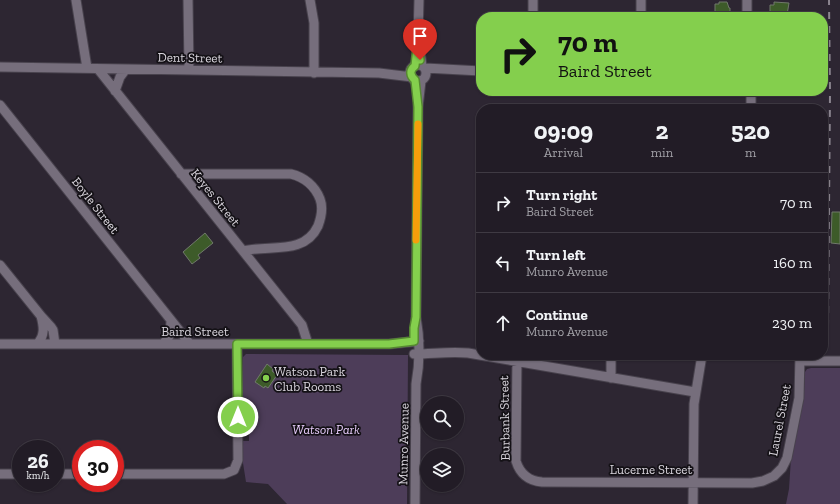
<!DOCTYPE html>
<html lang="en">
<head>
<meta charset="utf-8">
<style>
  :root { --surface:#221c26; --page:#2a252e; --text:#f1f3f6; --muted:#a2a1a7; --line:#3f3a43 }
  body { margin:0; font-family:"Zilla Slab",serif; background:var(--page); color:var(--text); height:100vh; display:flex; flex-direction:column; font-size:15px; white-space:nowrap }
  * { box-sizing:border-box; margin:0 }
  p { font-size:13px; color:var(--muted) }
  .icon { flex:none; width:22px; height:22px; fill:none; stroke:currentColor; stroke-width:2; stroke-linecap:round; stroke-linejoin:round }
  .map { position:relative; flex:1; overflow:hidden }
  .panel { position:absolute; left:476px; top:104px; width:352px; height:256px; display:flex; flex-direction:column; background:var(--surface); border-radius:16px; box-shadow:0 1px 3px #0004,0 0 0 1px var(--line) }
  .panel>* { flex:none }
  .top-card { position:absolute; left:476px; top:12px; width:352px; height:84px; border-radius:16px; box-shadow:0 1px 3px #0004,0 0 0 1px var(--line); background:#84cf4d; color:#111; overflow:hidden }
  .fabs { position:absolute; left:420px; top:396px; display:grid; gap:8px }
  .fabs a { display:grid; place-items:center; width:44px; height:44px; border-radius:50%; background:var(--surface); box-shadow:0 1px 3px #0004,0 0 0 1px var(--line); font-size:20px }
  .speed { position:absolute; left:12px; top:440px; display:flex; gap:8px; font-size:20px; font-weight:700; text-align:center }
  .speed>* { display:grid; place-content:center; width:52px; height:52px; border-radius:50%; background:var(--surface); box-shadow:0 1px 3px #0004,0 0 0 1px var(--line); line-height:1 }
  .speed small { font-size:10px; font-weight:400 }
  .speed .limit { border:6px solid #d22; background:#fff; color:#111 }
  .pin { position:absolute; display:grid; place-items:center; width:34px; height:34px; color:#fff; margin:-41px -17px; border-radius:50% 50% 50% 0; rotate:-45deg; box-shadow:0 0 4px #0007 }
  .pin .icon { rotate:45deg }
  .me { position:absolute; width:44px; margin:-22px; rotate:0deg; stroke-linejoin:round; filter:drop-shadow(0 0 3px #0008) }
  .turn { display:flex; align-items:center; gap:14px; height:84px; padding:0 16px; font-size:18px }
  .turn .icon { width:52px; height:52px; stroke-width:2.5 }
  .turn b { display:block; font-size:28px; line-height:34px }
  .eta { display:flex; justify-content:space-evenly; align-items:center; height:68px; text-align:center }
  .eta b { font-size:24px; font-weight:800; line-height:28px }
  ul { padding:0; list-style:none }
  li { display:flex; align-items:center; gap:12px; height:60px; padding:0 16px; border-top:1px solid var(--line) }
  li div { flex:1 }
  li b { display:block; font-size:15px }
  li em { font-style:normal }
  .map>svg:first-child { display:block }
  .green { fill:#4d3d59 }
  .building { fill:#3d5b29; stroke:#70796b }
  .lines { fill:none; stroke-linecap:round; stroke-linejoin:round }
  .minor-casing { stroke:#48424d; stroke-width:11 }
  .minor { stroke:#766e7c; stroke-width:9 }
  .rail { stroke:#8b858f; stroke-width:2; stroke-dasharray:7 7; stroke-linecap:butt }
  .route-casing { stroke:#568732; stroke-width:10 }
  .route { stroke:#84cf4d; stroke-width:7 }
  .slow { stroke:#f59e0b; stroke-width:7 }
  .poi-dot { fill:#84cf4d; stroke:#141116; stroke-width:1.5 }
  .labels { text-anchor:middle; stroke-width:3.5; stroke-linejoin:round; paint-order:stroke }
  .street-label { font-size:13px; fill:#d9d5dd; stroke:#141116 }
  .poi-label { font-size:13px; fill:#d9d5dd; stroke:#141116; text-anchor:start }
  .park-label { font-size:13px; font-style:italic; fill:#e9cefd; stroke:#141116 }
</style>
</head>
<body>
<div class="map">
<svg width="840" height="504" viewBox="0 0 840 504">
  <rect width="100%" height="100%" fill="#2d2632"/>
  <path class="green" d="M 246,354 L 408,355 L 407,504 L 287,504 L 268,484 L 246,482 L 243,463 L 243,441 L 249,441 L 249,402 L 243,402 L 243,357 Z
    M 811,368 L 840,368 L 840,504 L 786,504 L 789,489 L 791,458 L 804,391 L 805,372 L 807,369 Z"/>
  <path class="building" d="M 719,2 L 727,2 L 729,8 L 730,8 L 730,15 L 715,15 L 715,4 L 719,4 Z
    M 774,2 L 789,3 L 787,15 L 772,16 L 772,14 L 770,14 L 770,5 L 774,5 Z
    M 832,212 L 840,212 L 840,244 L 831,243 Z
    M 205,233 L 213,243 L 198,255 L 200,258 L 192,264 L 183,252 Z
    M 267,364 L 273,369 L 272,371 L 277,375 L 268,388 L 265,386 L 264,388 L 255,382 Z"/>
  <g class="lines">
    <defs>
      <path id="minor" d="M 76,0 L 87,68
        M 188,0 L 189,70
        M 310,0 L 314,23 L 314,73
        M 419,0 L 418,37 L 422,66
        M 533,17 L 533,0
        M 641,17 L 641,0
        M 747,17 L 747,0
        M410 73a8 8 0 1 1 16 0a8 8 0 1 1-16 0Z
        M 0,67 L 379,73 L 412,77
        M 425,68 L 481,71
        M 98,69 L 302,325 L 308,344
        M 115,91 L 120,77 L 126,69
        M 751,91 L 751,109
        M 0,105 L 190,344
        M 181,174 L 291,174 C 304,177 315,186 320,199 C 323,207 321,218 318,226 C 304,256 269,244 243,251
        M 0,265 L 41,316 L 51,327 L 53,330 L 55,344
        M 0,344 L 389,344 L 419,341
        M 37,344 C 45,336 44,327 41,316
        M 163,344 L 170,335 L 171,321
        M 414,354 C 432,354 450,351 468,353 L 695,392
        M 517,355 L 516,461 C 520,474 529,481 542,482 L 752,483 L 763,481 L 774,476 L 782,468 L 787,458 L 799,398 L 800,355
        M 800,361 L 840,361
        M 611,378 L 611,355
        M 0,474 L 21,474
        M 55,474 L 81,474
        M 115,474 L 224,474 L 234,470 L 238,460 L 237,344
        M 415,504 L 416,384 C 420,362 420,339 416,317 L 418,107 L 421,81
        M 693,504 L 694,404 L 702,355"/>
    </defs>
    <use href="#minor" class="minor-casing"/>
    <use href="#minor" class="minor"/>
    <path class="rail" d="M 828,327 L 830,93 L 829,0"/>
  </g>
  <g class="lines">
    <defs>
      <path id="route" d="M 238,417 L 237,344 L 389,344 L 414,341 L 414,328 L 416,317 L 418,107 L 415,80 C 410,76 409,70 415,66 L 418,37 L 420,60"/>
    </defs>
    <use href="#route" class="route-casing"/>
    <use href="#route" class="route"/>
    <path class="slow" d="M 416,240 L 418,124"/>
  </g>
  <circle class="poi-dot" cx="266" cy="378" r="4"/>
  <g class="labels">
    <g class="street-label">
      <text transform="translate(190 57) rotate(1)" y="5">Dent Street</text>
      <text transform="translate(216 197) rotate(51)" y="5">Keyes Street</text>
      <text transform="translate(96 205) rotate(52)" y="5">Boyle Street</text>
      <text x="195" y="336">Baird Street</text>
      <text transform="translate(504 418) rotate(-91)" y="5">Burbank Street</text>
      <text transform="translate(779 420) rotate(-79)" y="5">Laurel Street</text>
      <text transform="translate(403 444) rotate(-89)" y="5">Munro Avenue</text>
      <text x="651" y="474">Lucerne Street</text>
    </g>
    <g class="poi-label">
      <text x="274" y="376">Watson Park<tspan x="274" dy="15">Club Rooms</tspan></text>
    </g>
    <g class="park-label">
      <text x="326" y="434">Watson Park</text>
    </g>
  </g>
</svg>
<div class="fabs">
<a><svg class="icon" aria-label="search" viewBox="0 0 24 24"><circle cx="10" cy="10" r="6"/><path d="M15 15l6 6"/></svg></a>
<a><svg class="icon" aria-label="layers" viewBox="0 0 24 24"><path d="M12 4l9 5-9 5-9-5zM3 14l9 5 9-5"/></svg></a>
</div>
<div class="speed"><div>26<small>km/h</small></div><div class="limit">30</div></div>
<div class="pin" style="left:420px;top:60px;background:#d93025"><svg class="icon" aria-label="arrive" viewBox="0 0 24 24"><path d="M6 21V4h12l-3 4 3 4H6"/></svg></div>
<svg class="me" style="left:238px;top:417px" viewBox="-20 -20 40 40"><circle r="17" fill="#84cf4d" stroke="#fff" stroke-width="3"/><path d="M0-11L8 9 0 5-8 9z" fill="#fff"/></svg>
<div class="top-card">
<div class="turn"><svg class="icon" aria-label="right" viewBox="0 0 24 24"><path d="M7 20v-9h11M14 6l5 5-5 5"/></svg><div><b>70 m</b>Baird Street</div></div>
</div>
<section class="panel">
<div class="eta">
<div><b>09:09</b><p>Arrival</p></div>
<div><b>2</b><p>min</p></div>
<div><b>520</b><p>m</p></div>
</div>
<ul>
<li><svg class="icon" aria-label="right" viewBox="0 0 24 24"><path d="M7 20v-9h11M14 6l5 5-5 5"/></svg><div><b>Turn right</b><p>Baird Street</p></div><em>70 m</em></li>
<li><svg class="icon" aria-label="left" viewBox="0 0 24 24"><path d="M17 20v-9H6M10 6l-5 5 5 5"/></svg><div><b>Turn left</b><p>Munro Avenue</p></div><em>160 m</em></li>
<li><svg class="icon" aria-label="ahead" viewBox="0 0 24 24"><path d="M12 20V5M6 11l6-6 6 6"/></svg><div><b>Continue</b><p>Munro Avenue</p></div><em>230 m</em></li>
</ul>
</section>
</div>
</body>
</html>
